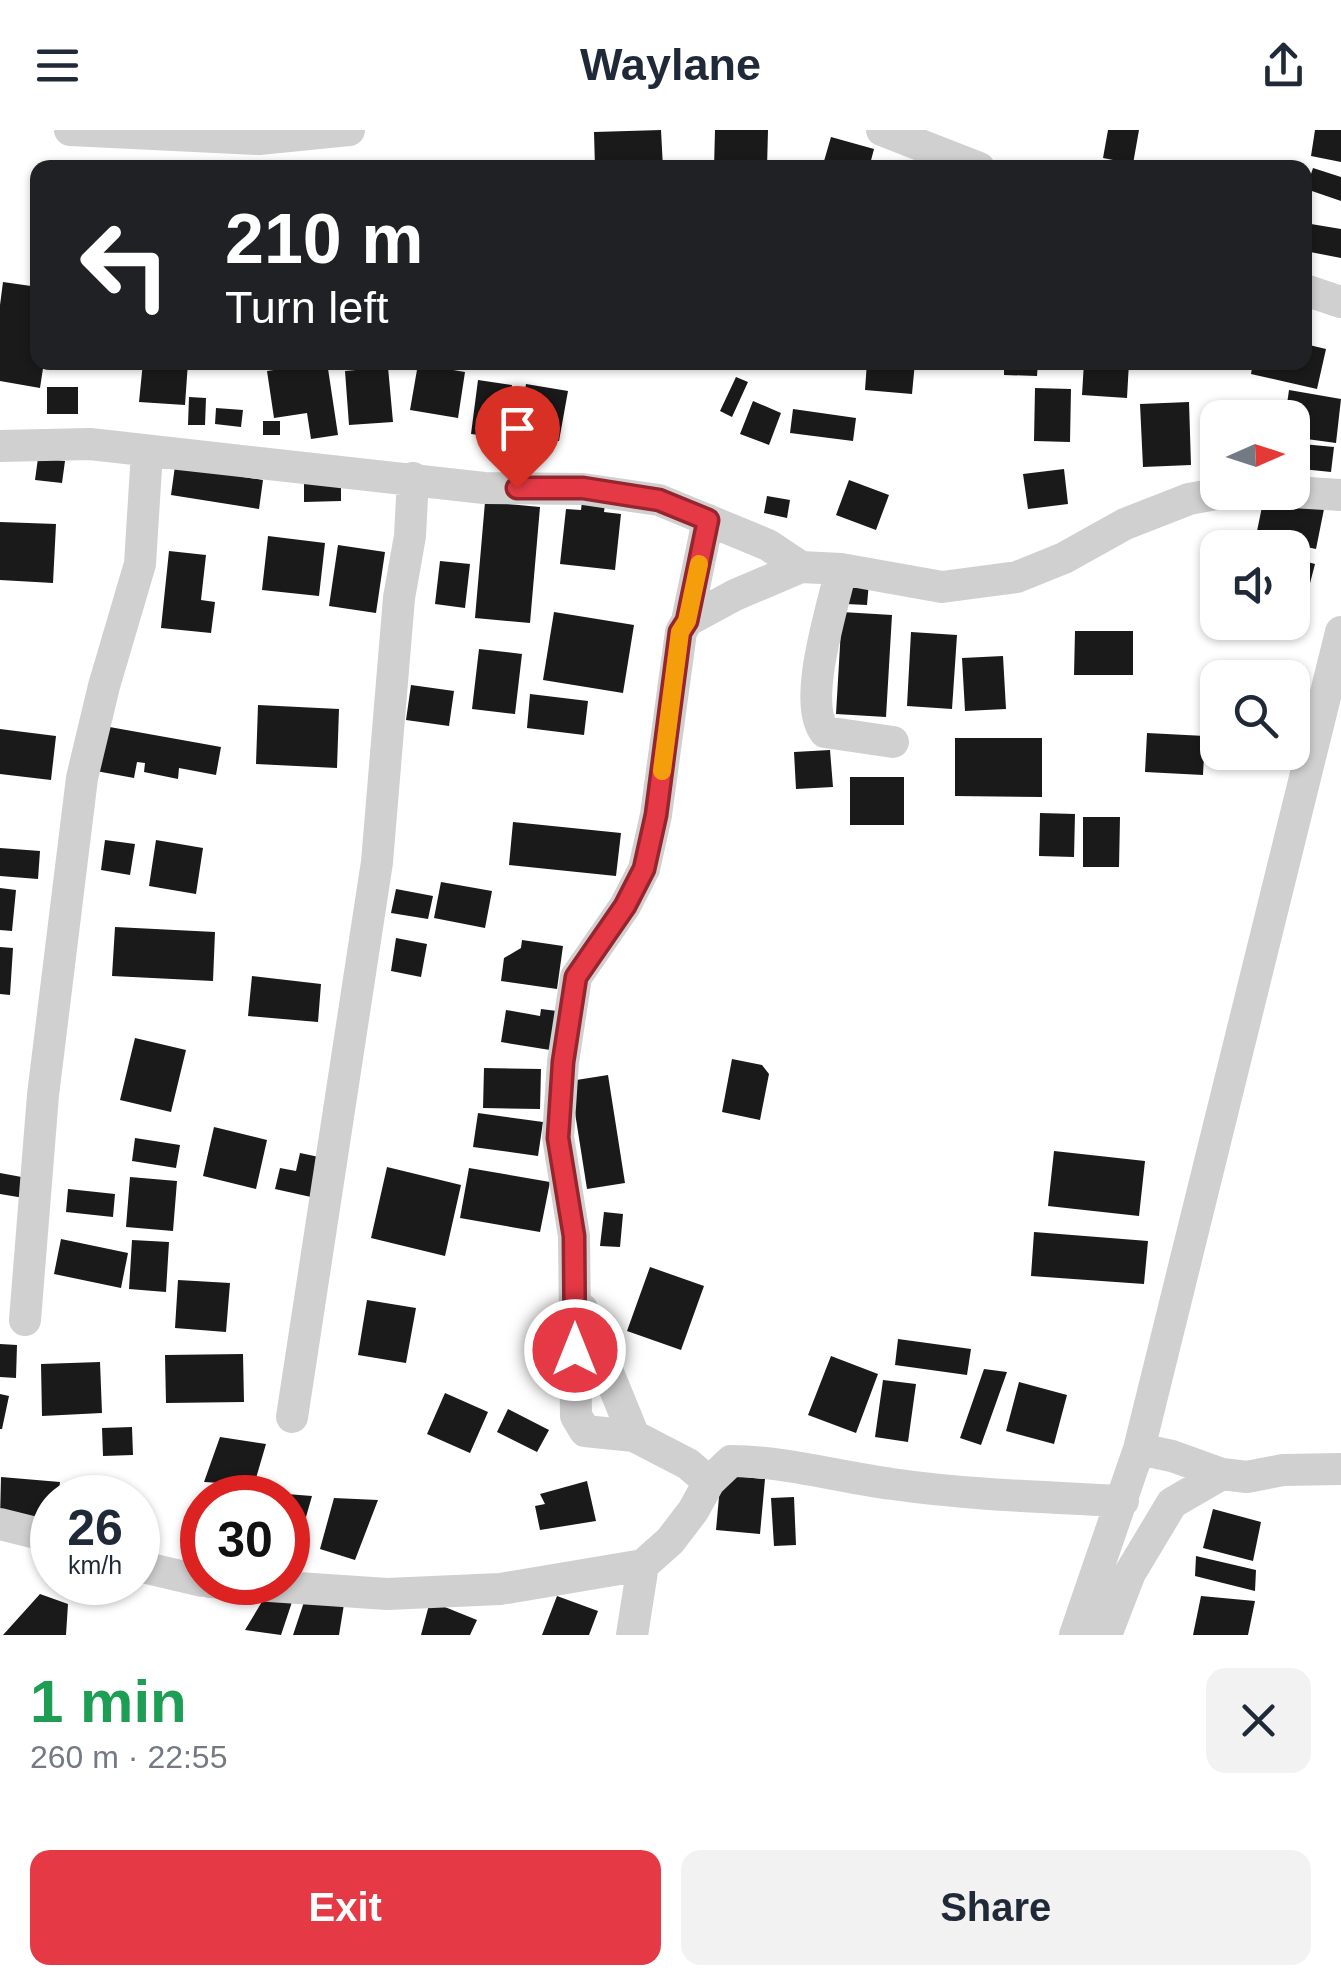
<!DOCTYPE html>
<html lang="en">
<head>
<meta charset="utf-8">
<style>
  :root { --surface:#fff; --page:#f2f2f3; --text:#1f2937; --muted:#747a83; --accent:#e63946 }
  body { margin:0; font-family:Arial,sans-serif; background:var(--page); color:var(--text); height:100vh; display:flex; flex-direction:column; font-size:38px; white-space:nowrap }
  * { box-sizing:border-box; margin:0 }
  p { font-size:32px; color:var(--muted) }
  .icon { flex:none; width:55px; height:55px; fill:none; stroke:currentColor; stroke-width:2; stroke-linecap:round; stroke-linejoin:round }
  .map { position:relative; height:1505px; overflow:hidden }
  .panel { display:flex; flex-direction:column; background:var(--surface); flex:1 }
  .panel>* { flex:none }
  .guide { position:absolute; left:30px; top:30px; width:1282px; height:210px; border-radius:20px; box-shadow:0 2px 8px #0004; background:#202124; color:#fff; overflow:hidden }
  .needle { width:65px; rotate:87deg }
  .buttons { position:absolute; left:1200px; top:270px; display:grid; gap:20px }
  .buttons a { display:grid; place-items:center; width:110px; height:110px; border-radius:20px; background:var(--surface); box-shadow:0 2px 8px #0004; font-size:50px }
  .speed { position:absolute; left:30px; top:1345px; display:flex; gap:20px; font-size:50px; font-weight:700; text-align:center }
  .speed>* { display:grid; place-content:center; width:130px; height:130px; border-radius:50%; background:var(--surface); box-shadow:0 2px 8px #0004; line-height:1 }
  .speed small { font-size:25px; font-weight:400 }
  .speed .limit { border:15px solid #d22; background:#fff; color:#111 }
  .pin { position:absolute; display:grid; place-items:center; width:85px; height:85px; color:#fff; margin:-102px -42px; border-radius:50% 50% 50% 0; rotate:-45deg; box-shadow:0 0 10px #0007 }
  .pin .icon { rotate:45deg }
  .me { position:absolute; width:110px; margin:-55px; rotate:0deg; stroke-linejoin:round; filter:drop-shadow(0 0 8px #0008) }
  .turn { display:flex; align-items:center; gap:35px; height:210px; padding:0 30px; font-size:45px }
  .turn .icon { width:130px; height:130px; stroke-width:2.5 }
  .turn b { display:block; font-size:70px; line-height:85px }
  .round { display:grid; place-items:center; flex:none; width:105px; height:105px; border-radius:20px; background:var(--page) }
  .headline { display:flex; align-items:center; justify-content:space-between; height:170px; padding:0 30px }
  h1 { font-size:60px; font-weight:700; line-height:75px; color:#1e9e55 }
  .primary-button { display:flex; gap:20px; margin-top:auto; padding:20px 30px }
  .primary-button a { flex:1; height:115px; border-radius:20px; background:var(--accent); color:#fff; font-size:40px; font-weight:700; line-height:115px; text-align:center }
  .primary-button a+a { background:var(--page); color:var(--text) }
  header { display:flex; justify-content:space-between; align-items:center; height:130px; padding:0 30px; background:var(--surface); font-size:45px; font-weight:700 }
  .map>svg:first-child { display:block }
  .building { fill:#1a1a1a }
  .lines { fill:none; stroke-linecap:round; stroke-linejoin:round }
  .minor { stroke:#d0d0d0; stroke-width:32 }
  .route-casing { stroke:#96252e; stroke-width:25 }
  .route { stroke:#e63946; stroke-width:18 }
  .slow { stroke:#f59e0b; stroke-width:18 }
</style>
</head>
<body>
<header><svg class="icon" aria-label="menu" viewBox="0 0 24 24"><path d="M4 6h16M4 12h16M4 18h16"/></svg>Waylane<svg class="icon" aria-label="share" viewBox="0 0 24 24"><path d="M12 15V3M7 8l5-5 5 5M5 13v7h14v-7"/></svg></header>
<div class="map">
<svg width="1341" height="1505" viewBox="0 0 1341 1505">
  <rect width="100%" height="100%" fill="#fff"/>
  <path class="building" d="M 661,0 L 663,38 L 595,38 L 594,2 Z
    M 715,0 L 768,0 L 767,38 L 714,38 Z
    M 1108,0 L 1139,0 L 1133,34 L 1103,28 Z
    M 1315,0 L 1341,0 L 1341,32 L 1311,26 Z
    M 831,7 L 874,19 L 869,38 L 822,38 Z
    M 1313,38 L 1341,47 L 1341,71 L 1306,59 Z
    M 1305,93 L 1341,99 L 1341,128 L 1305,121 Z
    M 3,152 L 38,157 L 38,232 L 44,232 L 40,258 L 0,251 L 0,175 Z
    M 1305,214 L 1326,219 L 1317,259 L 1251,244 L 1253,232 L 1305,232 Z
    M 143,232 L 188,232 L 185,275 L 139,272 Z
    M 327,232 L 338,305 L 311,309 L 307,283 L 274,288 L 267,241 Z
    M 867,232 L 915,232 L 912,264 L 865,260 Z
    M 1004,232 L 1038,232 L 1037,246 L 1004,245 Z
    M 1084,232 L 1129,232 L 1127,268 L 1082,265 Z
    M 418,234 L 465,242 L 458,288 L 410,280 Z
    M 388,237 L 393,292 L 349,295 L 345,241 Z
    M 736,247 L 748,252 L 732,287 L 720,281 Z
    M 478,250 L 512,255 L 504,308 L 471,304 Z
    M 526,254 L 568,261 L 559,311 L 518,304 Z
    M 47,257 L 78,257 L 78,284 L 47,284 Z
    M 1035,258 L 1071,259 L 1070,312 L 1034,311 Z
    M 1289,260 L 1341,269 L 1336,313 L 1292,307 L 1292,288 L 1285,288 Z
    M 189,267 L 206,268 L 205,295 L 188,295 Z
    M 753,271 L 781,283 L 769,315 L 740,304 Z
    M 1189,272 L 1191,335 L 1143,337 L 1140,274 Z
    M 216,278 L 243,280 L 241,297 L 215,294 Z
    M 793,279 L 856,288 L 853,311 L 790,303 Z
    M 263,291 L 280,291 L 280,305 L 263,305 Z
    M 1292,313 L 1334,317 L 1331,342 L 1292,338 Z
    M 38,328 L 65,331 L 62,353 L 35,350 Z
    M 175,336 L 263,350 L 259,379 L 171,365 Z
    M 1064,339 L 1068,374 L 1028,379 L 1023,344 Z
    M 304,345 L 341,345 L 341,371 L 304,372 Z
    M 849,350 L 889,365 L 876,400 L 836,385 Z
    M 767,366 L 790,370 L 787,388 L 764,383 Z
    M 1264,367 L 1324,379 L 1316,419 L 1256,406 Z
    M 582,371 L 605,374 L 604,382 L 621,384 L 615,440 L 560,434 L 566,379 L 581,380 Z
    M 485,372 L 540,377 L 530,493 L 475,488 Z
    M 0,392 L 56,394 L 53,453 L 0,450 Z
    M 268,406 L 325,413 L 319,466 L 262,460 Z
    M 338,415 L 385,422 L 376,483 L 329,476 Z
    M 169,421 L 206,425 L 201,470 L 215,472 L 211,503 L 161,498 Z
    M 1292,428 L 1315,434 L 1302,484 L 1292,482 Z
    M 440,431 L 470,434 L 465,478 L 435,474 Z
    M 848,450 L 869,452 L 867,475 L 846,474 Z
    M 554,482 L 634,495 L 623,563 L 543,550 Z
    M 842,482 L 892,485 L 886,587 L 836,584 Z
    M 1075,501 L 1133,501 L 1133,545 L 1074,545 Z
    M 911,502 L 957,505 L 952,579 L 907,576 Z
    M 479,519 L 522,524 L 515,584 L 472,579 Z
    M 1003,526 L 1006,579 L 965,581 L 962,528 Z
    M 411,555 L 454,561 L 449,596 L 406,590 Z
    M 530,564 L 588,571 L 584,605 L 527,598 Z
    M 258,575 L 339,579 L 337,638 L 256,634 Z
    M 104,596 L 221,617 L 216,645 L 179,638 L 178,649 L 144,642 L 145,633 L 137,632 L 134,648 L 96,641 Z
    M 0,599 L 56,606 L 51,650 L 0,644 Z
    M 1147,603 L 1205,606 L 1203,645 L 1145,642 Z
    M 955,608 L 1042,608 L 1042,667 L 955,666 Z
    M 830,620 L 833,657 L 796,659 L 794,622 Z
    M 1219,622 L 1277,622 L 1276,638 L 1219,636 Z
    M 850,647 L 904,647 L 904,695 L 850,695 Z
    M 1040,683 L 1075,684 L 1074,727 L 1039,726 Z
    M 1083,687 L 1120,687 L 1119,737 L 1083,737 Z
    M 513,692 L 621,703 L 616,746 L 509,735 Z
    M 105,710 L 135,714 L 130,745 L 101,740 Z
    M 156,710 L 203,718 L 196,764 L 149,756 Z
    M 0,718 L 40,721 L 38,749 L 0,746 Z
    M 441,752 L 492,761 L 485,798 L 434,788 Z
    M 0,758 L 16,760 L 12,801 L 0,800 Z
    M 396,759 L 433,766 L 428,789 L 391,783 Z
    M 115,797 L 215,802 L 213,851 L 112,846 Z
    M 396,808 L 427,814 L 421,847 L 391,841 Z
    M 522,810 L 563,816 L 557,859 L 501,851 L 504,828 L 521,818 Z
    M 0,817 L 13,818 L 10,865 L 0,864 Z
    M 252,846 L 321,854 L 318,892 L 248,886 Z
    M 541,879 L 557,881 L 550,920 L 501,912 L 506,880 L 540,886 Z
    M 135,908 L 186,920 L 171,982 L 120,970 Z
    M 732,929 L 762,935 L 769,944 L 760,990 L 722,982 Z
    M 484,938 L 541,939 L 540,979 L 483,978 Z
    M 608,945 L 625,1053 L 587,1059 L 570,951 Z
    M 478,983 L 543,992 L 538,1026 L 473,1017 Z
    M 214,997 L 267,1010 L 256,1059 L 203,1046 Z
    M 135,1008 L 180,1015 L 176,1038 L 132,1031 Z
    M 1054,1021 L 1145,1031 L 1139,1086 L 1048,1076 Z
    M 300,1023 L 319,1027 L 311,1067 L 275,1059 L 280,1038 L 296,1041 Z
    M 387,1037 L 461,1055 L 445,1126 L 371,1108 Z
    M 469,1038 L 550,1052 L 540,1102 L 460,1088 Z
    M 0,1043 L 27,1048 L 24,1068 L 0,1064 Z
    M 130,1047 L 177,1051 L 173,1101 L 126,1097 Z
    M 68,1059 L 115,1064 L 113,1087 L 66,1082 Z
    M 604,1082 L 623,1084 L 620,1117 L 600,1116 Z
    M 1034,1102 L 1148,1111 L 1144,1154 L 1031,1146 Z
    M 61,1109 L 128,1123 L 121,1158 L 54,1144 Z
    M 132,1110 L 169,1112 L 166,1162 L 129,1159 Z
    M 650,1137 L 704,1156 L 681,1220 L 627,1201 Z
    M 178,1150 L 230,1153 L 226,1202 L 175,1198 Z
    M 367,1170 L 416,1178 L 406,1233 L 358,1225 Z
    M 898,1209 L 971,1219 L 967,1245 L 895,1235 Z
    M 0,1214 L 17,1215 L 16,1248 L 0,1247 Z
    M 243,1224 L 244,1272 L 166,1273 L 165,1225 Z
    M 831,1226 L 878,1244 L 856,1303 L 808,1285 Z
    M 100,1232 L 102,1283 L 42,1286 L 41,1234 Z
    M 984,1239 L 1007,1242 L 981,1315 L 960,1308 Z
    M 883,1250 L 916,1254 L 908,1312 L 875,1307 Z
    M 1019,1252 L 1067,1265 L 1054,1314 L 1006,1301 Z
    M 445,1263 L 488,1282 L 470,1323 L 427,1304 Z
    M 0,1264 L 9,1266 L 2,1299 L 0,1299 Z
    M 508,1279 L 549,1300 L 537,1322 L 497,1302 Z
    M 132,1297 L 133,1325 L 103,1326 L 102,1298 Z
    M 220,1307 L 266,1314 L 254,1355 L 204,1352 Z
    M 721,1345 L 765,1349 L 760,1404 L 716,1400 Z
    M 1,1347 L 60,1352 L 58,1368 L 52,1368 L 52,1400 L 0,1388 Z
    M 587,1351 L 596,1391 L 540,1400 L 535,1376 L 545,1374 L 540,1364 Z
    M 80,1360 L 127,1363 L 127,1368 L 79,1368 Z
    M 261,1362 L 312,1366 L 298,1415 L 288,1413 L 288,1368 L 259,1368 Z
    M 794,1367 L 796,1415 L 774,1416 L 771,1368 Z
    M 334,1368 L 378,1370 L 355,1430 L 320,1419 Z
    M 199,1369 L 202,1369 L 202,1399 L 185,1396 Z
    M 1213,1379 L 1261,1392 L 1253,1431 L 1203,1418 Z
    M 1196,1426 L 1256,1440 L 1255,1461 L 1195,1446 Z
    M 40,1464 L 68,1474 L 66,1505 L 3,1505 Z
    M 557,1466 L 598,1481 L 589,1505 L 542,1505 Z
    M 1201,1466 L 1255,1471 L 1248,1505 L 1193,1505 Z
    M 345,1468 L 339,1505 L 293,1505 L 305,1469 Z
    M 263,1470 L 292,1472 L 281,1505 L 245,1500 Z
    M 430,1471 L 477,1490 L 470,1505 L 421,1505 Z"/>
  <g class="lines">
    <path class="minor" d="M 70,0 L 259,9 L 349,0
      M 882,0 L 979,38
      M 1305,160 L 1341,172
      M 0,316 L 90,314 L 484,358 L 583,359 L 659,370 L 768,415 L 801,437 L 841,439 L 942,457 L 1017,447 L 1064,428 L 1125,394 L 1189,369 L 1227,362
      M 1292,362 L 1341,365
      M 841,439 C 833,478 801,572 825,602 L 893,612
      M 687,491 L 735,465 L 801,437
      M 582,1179 L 634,1306 L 688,1334 L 709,1352
      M 25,1190 L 43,965 L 82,648 L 104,556 L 140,434 L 147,322
      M 292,1287 L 377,732 L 399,468 L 410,406 L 413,348
      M 634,1306 L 585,1301 L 576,1286 L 574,1106 L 558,1007 L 563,932 L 576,847 L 625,776 L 644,739 L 656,685 L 681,502 L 687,491 L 708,390
      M 1139,1319 L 1172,1326 L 1222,1344 L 1247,1347 L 1283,1340 L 1341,1339
      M 0,1394 L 52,1407
      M 138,1436 L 202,1451
      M 210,1452 L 387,1464 L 500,1459 L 643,1435 L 670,1411 L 693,1381 L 709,1352 L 731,1331 C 785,1331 838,1347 892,1354 C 968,1365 1046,1367 1123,1371
      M 632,1505 L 643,1435
      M 1075,1505 L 1139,1319 L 1341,502
      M 1106,1505 L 1130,1443 L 1172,1373 L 1222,1344"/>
  </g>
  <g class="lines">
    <defs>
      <path id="route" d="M 517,358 L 583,358 L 659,370 L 708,390 L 687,491 L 680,502 L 656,685 L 644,739 L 625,776 L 576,847 L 563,932 L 558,1008 L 574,1106 L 575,1220"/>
    </defs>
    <use href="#route" class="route-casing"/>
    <use href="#route" class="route"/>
    <path class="slow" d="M 662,641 L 680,502 L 687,491 L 699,434"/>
  </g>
</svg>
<div class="buttons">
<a><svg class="needle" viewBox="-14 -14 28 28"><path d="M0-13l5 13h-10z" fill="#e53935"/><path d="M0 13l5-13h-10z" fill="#747a83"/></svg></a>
<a><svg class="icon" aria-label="sound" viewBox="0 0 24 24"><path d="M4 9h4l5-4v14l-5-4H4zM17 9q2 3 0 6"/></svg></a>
<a><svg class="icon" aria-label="search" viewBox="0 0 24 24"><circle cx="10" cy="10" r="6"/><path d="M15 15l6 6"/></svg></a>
</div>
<div class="speed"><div>26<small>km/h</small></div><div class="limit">30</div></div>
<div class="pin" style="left:517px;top:358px;background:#d93025"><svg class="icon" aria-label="arrive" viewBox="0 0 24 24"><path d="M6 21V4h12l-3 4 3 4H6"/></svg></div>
<svg class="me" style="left:575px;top:1220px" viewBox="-20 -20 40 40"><circle r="17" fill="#e63946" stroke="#fff" stroke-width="3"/><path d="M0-11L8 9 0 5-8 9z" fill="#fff"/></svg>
<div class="guide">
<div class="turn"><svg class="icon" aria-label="left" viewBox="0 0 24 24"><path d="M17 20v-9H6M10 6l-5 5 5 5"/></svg><div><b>210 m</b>Turn left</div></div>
</div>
</div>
<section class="panel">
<div class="headline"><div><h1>1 min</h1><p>260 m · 22:55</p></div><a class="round"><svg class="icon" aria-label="close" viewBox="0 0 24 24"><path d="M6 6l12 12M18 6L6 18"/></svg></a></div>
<div class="primary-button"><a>Exit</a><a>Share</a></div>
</section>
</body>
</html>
